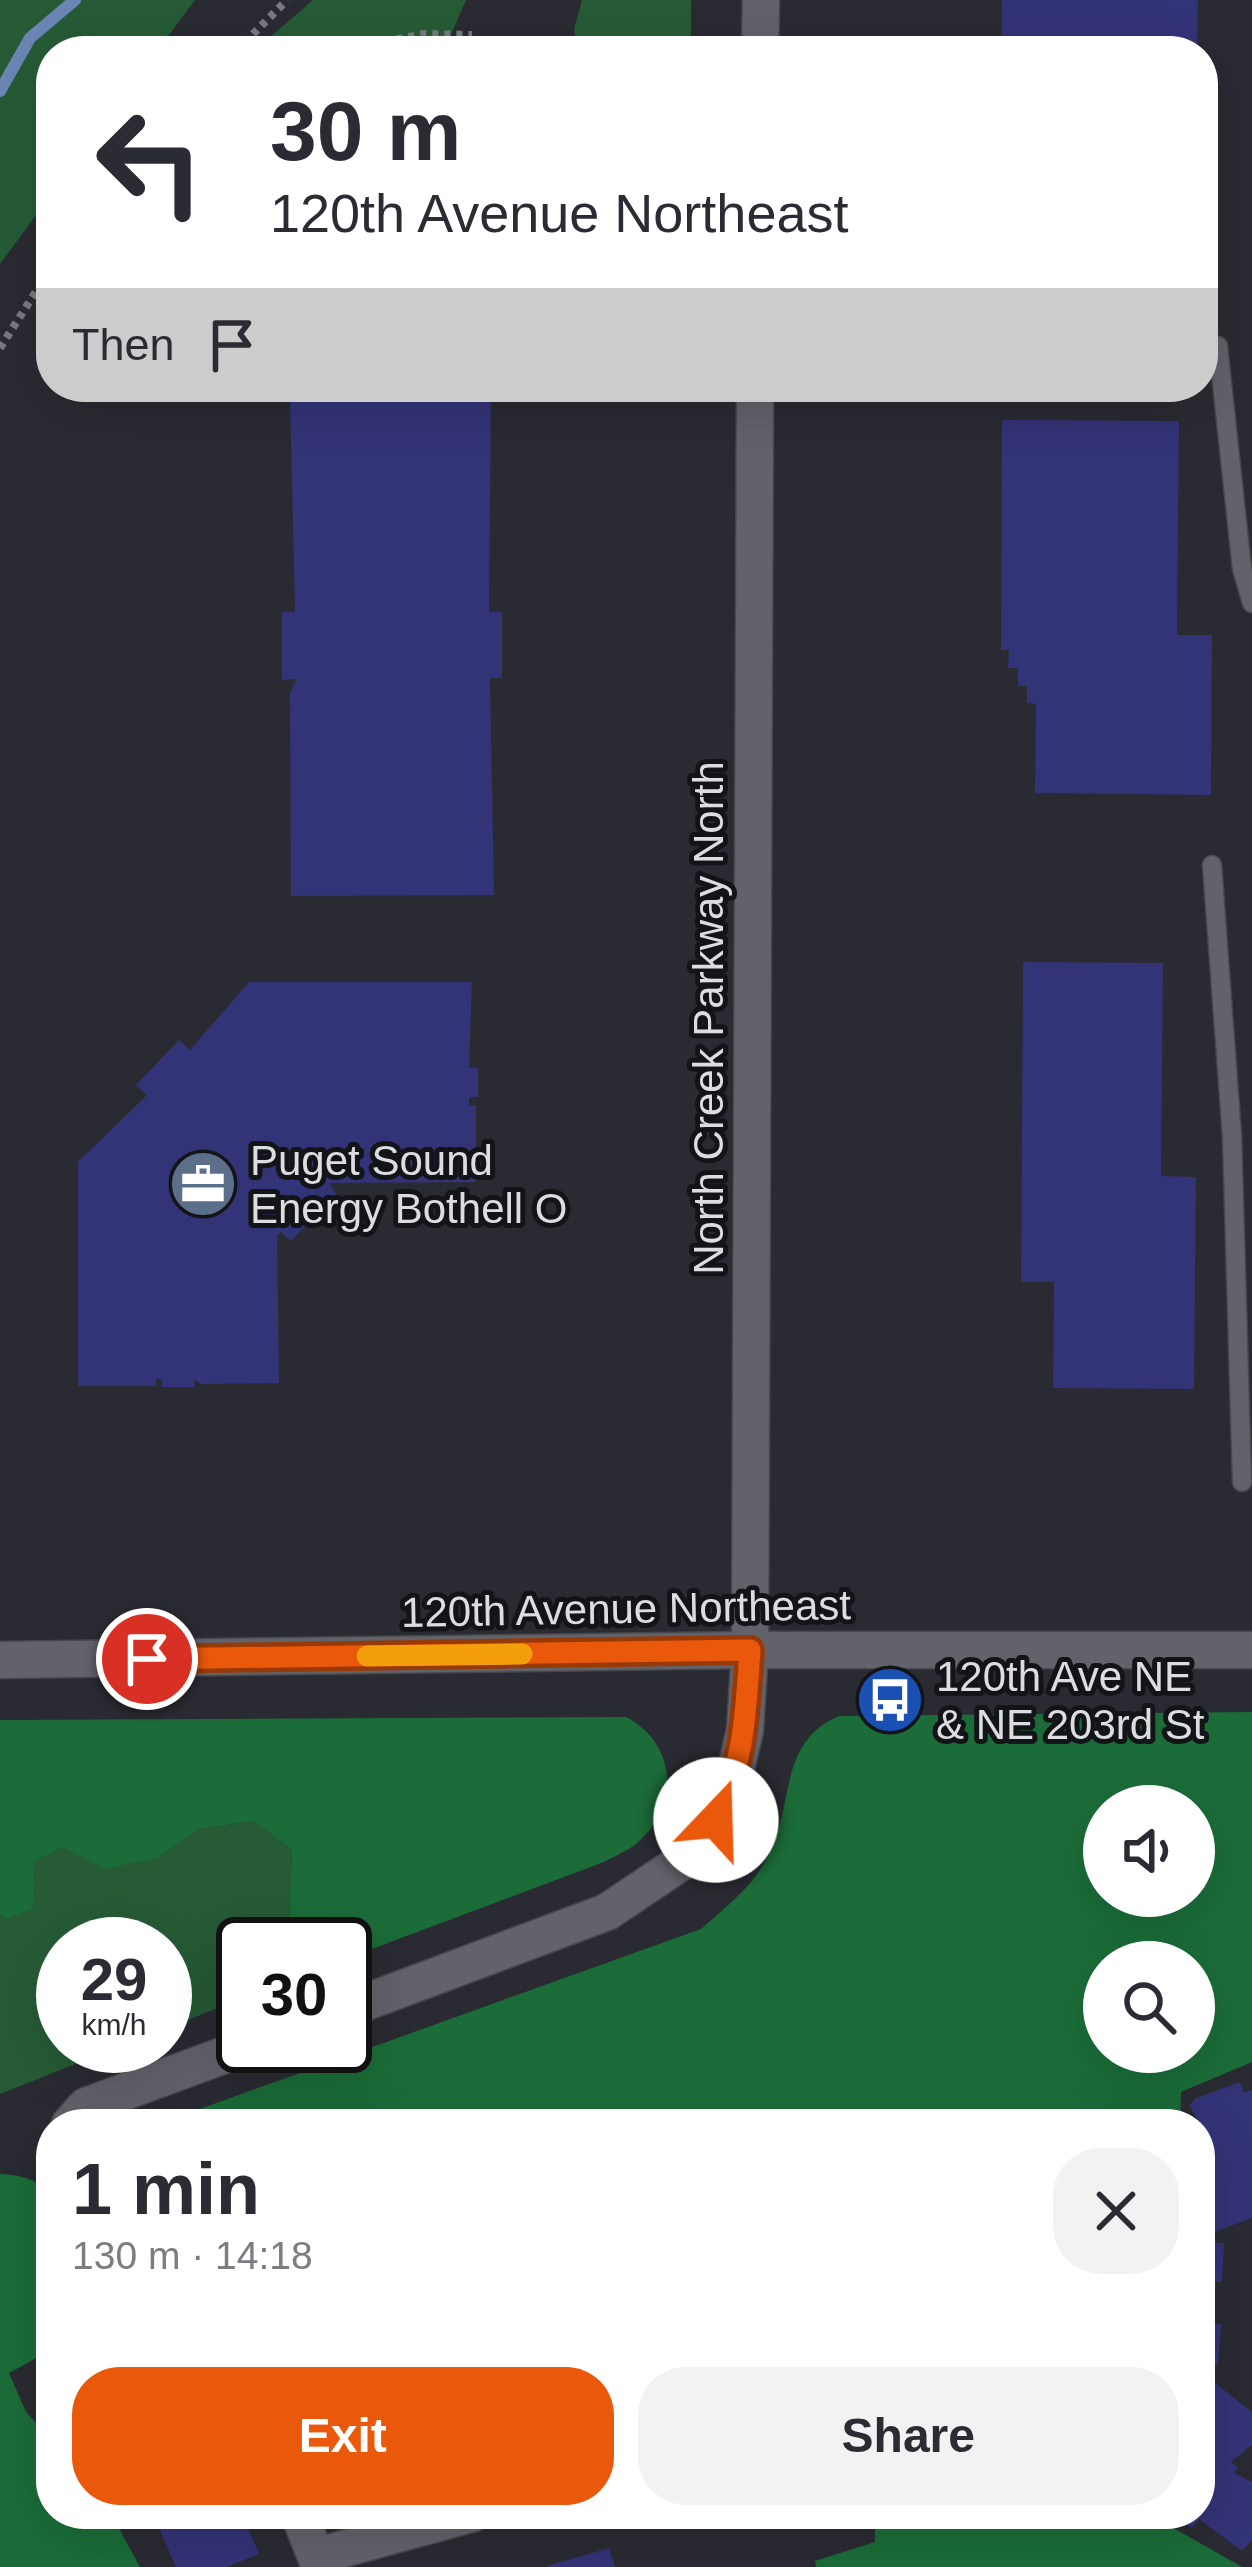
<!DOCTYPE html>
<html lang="en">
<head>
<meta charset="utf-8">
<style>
  :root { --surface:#fff; --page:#f2f2f3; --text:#2b2b33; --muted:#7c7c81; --accent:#ea580c }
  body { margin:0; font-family:Arial,sans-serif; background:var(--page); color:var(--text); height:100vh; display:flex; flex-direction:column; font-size:45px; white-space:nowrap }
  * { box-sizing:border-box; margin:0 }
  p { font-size:39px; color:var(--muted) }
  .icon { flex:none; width:66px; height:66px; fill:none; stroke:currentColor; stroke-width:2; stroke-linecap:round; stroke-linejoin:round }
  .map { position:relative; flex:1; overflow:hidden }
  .panel { position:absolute; left:36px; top:2109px; width:1179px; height:420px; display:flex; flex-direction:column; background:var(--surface); border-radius:48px; box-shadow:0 12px 48px #0002 }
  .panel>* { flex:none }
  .guide { position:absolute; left:36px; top:36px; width:1182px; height:366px; border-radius:48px; box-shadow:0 12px 48px #0002; background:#fff; color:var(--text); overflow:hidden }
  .fabs { position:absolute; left:1083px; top:1785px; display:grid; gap:24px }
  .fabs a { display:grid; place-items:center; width:132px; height:132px; border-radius:50%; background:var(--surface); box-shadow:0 12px 48px #0002; font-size:60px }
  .speed { position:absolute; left:36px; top:1917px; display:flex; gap:24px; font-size:60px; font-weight:700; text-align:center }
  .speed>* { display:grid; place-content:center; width:156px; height:156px; border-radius:50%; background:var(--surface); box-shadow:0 12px 48px #0002; line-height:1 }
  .speed small { font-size:30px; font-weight:400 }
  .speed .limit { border:6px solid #111; border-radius:18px; background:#fff; color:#111 }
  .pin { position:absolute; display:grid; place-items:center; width:102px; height:102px; color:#fff; margin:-51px; border:6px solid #fff; border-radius:50%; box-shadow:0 3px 12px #0007 }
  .me { position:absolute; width:132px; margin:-66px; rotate:21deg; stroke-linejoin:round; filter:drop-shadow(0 0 9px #0008) }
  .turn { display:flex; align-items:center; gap:42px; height:252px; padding:0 36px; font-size:54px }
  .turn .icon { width:156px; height:156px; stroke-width:2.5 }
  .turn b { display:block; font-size:84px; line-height:102px }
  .then { display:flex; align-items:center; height:114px; padding:0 36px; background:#0003; gap:24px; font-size:45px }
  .round { display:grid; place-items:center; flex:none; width:126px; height:126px; border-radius:48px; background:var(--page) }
  .overview { display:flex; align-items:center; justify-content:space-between; height:204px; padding:0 36px }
  h1 { font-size:72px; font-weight:700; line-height:90px }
  .primary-button { display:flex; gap:24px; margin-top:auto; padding:24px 36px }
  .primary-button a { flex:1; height:138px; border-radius:48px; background:var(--accent); color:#fff; font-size:48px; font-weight:700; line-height:138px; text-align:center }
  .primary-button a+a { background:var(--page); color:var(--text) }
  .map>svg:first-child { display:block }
  .green { fill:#265b36 }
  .forest { fill:#1b6c38; fill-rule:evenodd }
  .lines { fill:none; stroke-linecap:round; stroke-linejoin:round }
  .stream { stroke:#6b86b5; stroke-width:12 }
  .building { fill:#337 }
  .service-casing { stroke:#47484e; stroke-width:21 }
  .minor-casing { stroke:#47484e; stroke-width:39 }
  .tertiary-casing { stroke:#47484e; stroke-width:39 }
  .secondary-casing { stroke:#47484e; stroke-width:39 }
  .path { stroke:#797a80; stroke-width:8; stroke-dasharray:6 6; stroke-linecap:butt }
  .service { stroke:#61626a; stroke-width:18 }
  .minor { stroke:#61626a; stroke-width:36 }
  .tertiary { stroke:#61626a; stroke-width:36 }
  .secondary { stroke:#61626a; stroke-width:36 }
  .route-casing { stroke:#983908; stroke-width:30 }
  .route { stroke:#ea580c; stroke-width:21 }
  .slow { stroke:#f59e0b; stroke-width:21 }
  .labels { text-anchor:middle; stroke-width:10; stroke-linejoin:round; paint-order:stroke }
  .street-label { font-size:42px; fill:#dcdde1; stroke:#131417 }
  .poi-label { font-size:42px; fill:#dcdde1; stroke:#131417; text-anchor:start }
</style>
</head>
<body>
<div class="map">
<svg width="1252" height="2567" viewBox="0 0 1252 2567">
  <rect width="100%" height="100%" fill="#2a2b32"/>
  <path class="green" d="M 0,0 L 195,0 L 157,51 L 51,51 L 51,195 L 0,264 Z
    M 313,0 L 466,0 L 444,51 L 254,51 Z
    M 582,0 L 691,0 L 691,51 L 578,51 L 574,29 Z
    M 253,1821 L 292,1850 L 289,1919 L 308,1944 L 243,1944 L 243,1998 L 165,2029 L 165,1944 L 63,1944 L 63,2046 L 121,2046 L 0,2094 L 0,1914 L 7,1919 L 34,1862 L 63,1847 L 159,1857 L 198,1829 Z"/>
  <path class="forest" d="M 1252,1712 L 1252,2062 L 1181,2092 L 1180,2124 L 158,2124 L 701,1929 C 725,1908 751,1888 766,1860 C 796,1807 776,1743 839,1716 ZM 1104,1806 L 1194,1806 L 1194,1896 L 1104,1896 ZM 1104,1962 L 1194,1962 L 1194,2052 L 1104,2052 Z
    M 626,1717 C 677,1744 681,1806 637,1843 C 628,1851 614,1856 604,1862 L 345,1959 L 345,1944 L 308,1944 L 289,1919 L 292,1850 L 253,1821 L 198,1829 L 159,1857 L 106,1869 L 63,1847 L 34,1862 L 33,1908 L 6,1919 L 0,1914 L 0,1720 Z
    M 0,2174 C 21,2175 42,2179 51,2200 L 51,2350 L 9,2373 L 26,2412 L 51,2439 L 51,2514 L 111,2514 L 140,2567 L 0,2567 Z
    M 875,2514 L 1149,2514 L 1242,2567 L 816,2567 L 815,2561 L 875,2542 Z"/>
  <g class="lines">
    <path class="stream" d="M 0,91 L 30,38 L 75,0"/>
  </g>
  <path class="building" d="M 1002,0 L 1198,0 L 1197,51 L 1001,51 Z
    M 374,393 L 408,393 L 408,399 L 491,397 L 489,612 L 502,612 L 502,678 L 490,678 L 494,895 L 291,896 L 290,692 L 297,679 L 282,680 L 282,612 L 295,612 L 290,397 L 374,400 Z
    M 1002,420 L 1179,421 L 1177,635 L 1212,635 L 1211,795 L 1035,793 L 1036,704 L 1027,703 L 1027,686 L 1018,686 L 1018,668 L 1008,668 L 1009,650 L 1001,650 Z
    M 1023,962 L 1163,963 L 1161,1176 L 1196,1177 L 1194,1389 L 1053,1388 L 1054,1282 L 1021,1282 Z
    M 249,982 L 472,982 L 469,1068 L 478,1068 L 478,1097 L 469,1097 L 469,1105 L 476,1105 L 476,1182 L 329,1183 L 336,1194 L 291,1241 L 281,1232 L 277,1236 L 279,1383 L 201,1384 L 194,1379 L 195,1387 L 162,1387 L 162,1379 L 156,1379 L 156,1386 L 78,1386 L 78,1162 L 147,1095 L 136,1085 L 179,1040 L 190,1050 Z
    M 1240,2082 L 1244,2093 L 1252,2090 L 1252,2218 L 1209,2234 L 1200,2196 L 1215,2190 L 1200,2148 L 1200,2124 L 1190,2106 L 1194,2099 Z
    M 1200,2242 L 1224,2243 L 1222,2282 L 1200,2282 Z
    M 1200,2323 L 1221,2324 L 1218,2365 L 1200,2364 Z
    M 1205,2375 L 1252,2412 L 1252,2445 L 1231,2462 L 1238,2468 L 1234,2473 L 1252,2482 L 1252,2540 L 1242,2551 L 1199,2519 L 1192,2528 L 1173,2514 L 1200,2514 L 1200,2382 Z
    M 193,2514 L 242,2514 L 259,2554 L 227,2567 L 176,2567 L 159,2528 Z
    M 609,2548 L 615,2567 L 547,2567 L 547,2566 Z"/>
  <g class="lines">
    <defs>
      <path id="service" d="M 1218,346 L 1242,569 L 1252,603
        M 1212,865 L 1232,1136 L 1242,1482"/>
      <path id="minor" d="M 345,2010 L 607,1912 L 701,1849 L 731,1791 L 745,1730 L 750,1650
        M 70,2124 L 86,2106 L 249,2046
        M 299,2514 L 320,2567
        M 317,2556 L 471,2514"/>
      <path id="tertiary" d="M 760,51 L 761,0
        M 750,1650 L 755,387"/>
      <path id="secondary" d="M 0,1660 L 750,1650 L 1252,1650"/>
    </defs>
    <use href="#service" class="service-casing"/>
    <use href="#minor" class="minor-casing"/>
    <use href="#tertiary" class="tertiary-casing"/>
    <use href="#secondary" class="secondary-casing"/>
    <path class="path" d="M 236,51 L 287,0
      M 338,51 L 424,34 L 472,35
      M 0,348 L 51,268"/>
    <use href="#service" class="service"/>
    <use href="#minor" class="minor"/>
    <use href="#tertiary" class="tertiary"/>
    <use href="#secondary" class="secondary"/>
  </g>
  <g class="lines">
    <defs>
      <path id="route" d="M 147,1659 L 750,1650 C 746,1710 744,1766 716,1820"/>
    </defs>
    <use href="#route" class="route-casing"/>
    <use href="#route" class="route"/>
    <path class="slow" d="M 367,1656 L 522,1654"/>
  </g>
  <defs>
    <symbol id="office-disc" viewBox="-11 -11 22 22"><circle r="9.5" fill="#5c6f8a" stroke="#131417"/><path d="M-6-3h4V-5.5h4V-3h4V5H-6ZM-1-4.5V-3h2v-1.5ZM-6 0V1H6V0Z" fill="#fff"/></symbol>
    <symbol id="bus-disc" viewBox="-11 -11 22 22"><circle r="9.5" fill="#1a4fb4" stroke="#131417"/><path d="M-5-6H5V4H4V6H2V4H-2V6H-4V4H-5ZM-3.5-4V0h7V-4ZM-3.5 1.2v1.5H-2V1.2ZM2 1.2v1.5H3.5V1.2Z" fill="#fff"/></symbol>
  </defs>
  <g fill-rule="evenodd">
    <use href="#office-disc" x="165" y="1146" width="76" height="76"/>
    <use href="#bus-disc" x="852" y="1662" width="76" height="76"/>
  </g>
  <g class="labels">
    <g class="street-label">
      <text transform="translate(708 1018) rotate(-90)" y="15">North Creek Parkway North</text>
      <text transform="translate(626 1608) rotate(-1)" y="15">120th Avenue Northeast</text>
    </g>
    <g class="poi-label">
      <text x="250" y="1175">Puget Sound<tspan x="250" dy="48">Energy Bothell O</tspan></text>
      <text x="936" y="1691">120th Ave NE<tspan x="936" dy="48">&amp; NE 203rd St</tspan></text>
    </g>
  </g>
</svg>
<div class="fabs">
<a><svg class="icon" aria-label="sound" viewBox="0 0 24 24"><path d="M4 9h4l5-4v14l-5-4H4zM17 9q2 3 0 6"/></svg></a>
<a><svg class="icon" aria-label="search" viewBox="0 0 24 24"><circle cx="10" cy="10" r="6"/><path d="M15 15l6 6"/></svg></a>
</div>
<div class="speed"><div>29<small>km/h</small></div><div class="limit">30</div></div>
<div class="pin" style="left:147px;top:1659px;background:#d93025"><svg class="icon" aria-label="arrive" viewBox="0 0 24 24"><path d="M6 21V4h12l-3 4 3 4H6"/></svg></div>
<svg class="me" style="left:716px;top:1820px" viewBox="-20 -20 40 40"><circle r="19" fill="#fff"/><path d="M0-13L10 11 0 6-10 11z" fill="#ea580c"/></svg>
<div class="guide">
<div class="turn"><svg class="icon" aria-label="left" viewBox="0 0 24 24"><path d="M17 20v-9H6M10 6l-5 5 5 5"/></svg><div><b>30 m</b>120th Avenue Northeast</div></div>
<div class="then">Then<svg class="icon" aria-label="arrive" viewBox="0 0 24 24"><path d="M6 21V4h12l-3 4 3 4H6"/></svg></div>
</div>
<section class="panel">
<div class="overview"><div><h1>1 min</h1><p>130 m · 14:18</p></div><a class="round"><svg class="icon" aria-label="close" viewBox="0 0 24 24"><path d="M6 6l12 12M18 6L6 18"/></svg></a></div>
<div class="primary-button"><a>Exit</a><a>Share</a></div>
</section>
</div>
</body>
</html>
